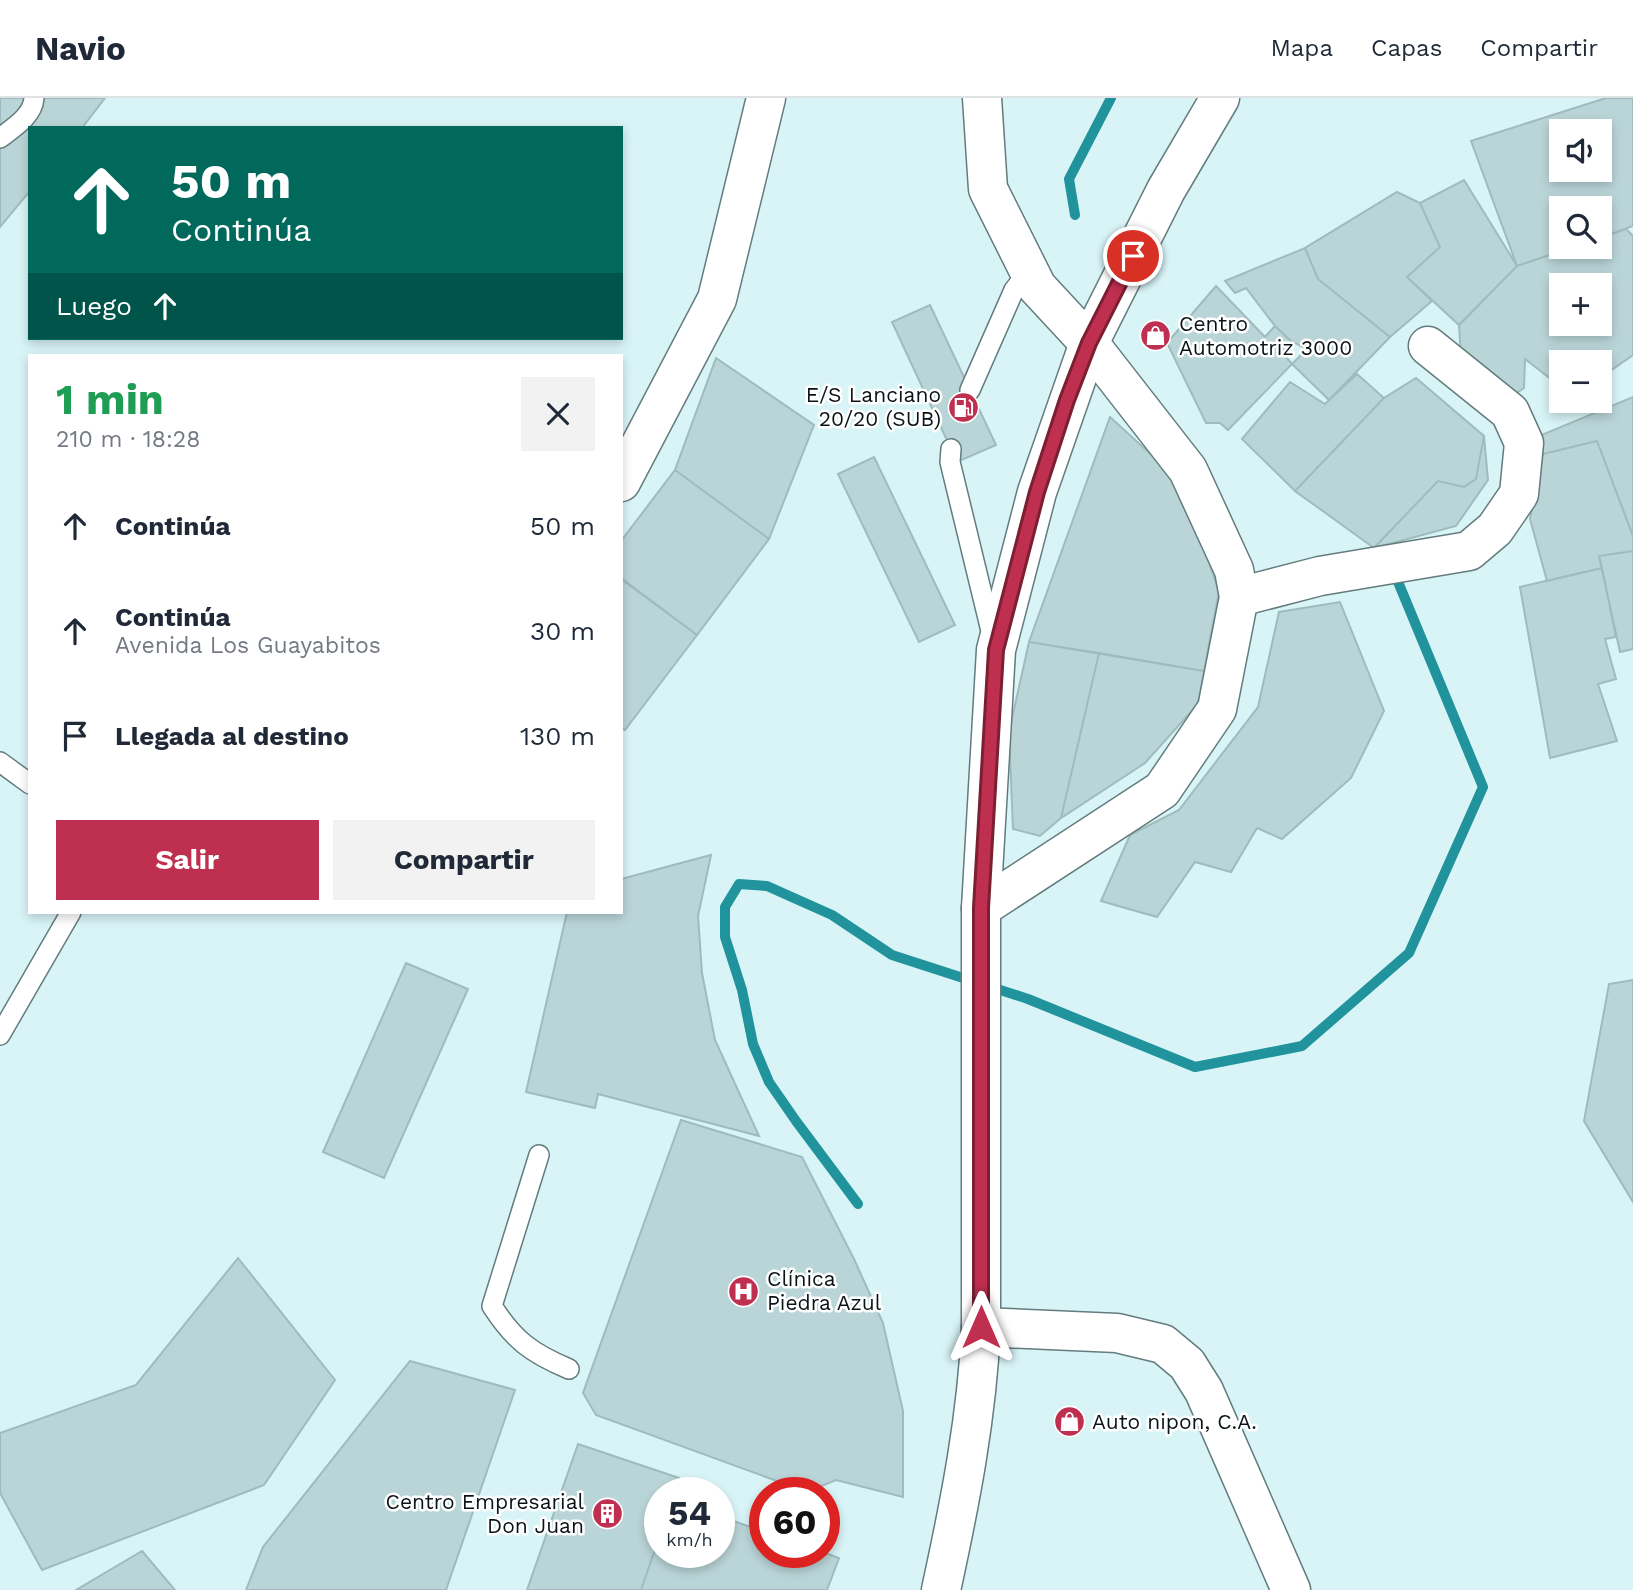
<!DOCTYPE html>
<html lang="es">
<head>
<meta charset="utf-8">
<style>
  :root { --surface:#fff; --page:#f2f2f3; --text:#1f2937; --muted:#747a83; --line:#e0e1e3; --accent:#bf2f4f }
  body { margin:0; font-family:"Work Sans",sans-serif; background:var(--page); color:var(--text); height:100vh; display:flex; flex-direction:column; font-size:26px; white-space:nowrap }
  * { box-sizing:border-box; margin:0 }
  p { font-size:23px; color:var(--muted) }
  .icon { flex:none; width:38px; height:38px; fill:none; stroke:currentColor; stroke-width:2; stroke-linecap:round; stroke-linejoin:round }
  .map { position:relative; flex:1; overflow:hidden }
  .details { position:absolute; left:28px; top:256px; width:595px; height:560px; display:flex; flex-direction:column; background:var(--surface); border-radius:0px; box-shadow:0 4px 10px #0003 }
  .details>* { flex:none }
  .banner { position:absolute; left:28px; top:28px; width:595px; height:214px; border-radius:0px; box-shadow:0 4px 10px #0003; background:#00695c; color:#fff; overflow:hidden }
  .fabs { position:absolute; left:1549px; top:21px; display:grid; gap:14px }
  .fabs a { display:grid; place-items:center; width:63px; height:63px; border-radius:0px; background:var(--surface); box-shadow:0 4px 10px #0003; font-size:35px }
  .speed { position:absolute; left:644px; top:1379px; display:flex; gap:14px; font-size:35px; font-weight:700; text-align:center }
  .speed>* { display:grid; place-content:center; width:91px; height:91px; border-radius:50%; background:var(--surface); box-shadow:0 4px 10px #0003; line-height:1 }
  .speed small { font-size:18px; font-weight:400 }
  .speed .limit { border:10px solid #d22; background:#fff; color:#111 }
  .pin { position:absolute; display:grid; place-items:center; width:60px; height:60px; color:#fff; margin:-30px; border:4px solid #fff; border-radius:50%; box-shadow:0 2px 7px #0007 }
  .me { position:absolute; width:77px; margin:-38px; rotate:0deg; stroke-linejoin:round; filter:drop-shadow(0 0 5px #0008) }
  .turn { display:flex; align-items:center; gap:24px; height:147px; padding:0 28px; font-size:32px }
  .turn .icon { width:91px; height:91px; stroke-width:2.5 }
  .turn b { display:block; font-size:49px; line-height:60px }
  .then { display:flex; align-items:center; height:66px; padding:0 28px; background:#0003; gap:14px; font-size:26px }
  .round { display:grid; place-items:center; flex:none; width:74px; height:74px; border-radius:0px; background:var(--page) }
  .head { display:flex; align-items:center; justify-content:space-between; height:119px; padding:0 28px }
  h1 { font-size:42px; font-weight:700; line-height:52px; color:#1e9e55 }
  .action { display:flex; gap:14px; margin-top:auto; padding:14px 28px }
  .action a { flex:1; height:80px; border-radius:0px; background:var(--accent); color:#fff; font-size:28px; font-weight:700; line-height:80px; text-align:center }
  .action a+a { background:var(--page); color:var(--text) }
  ul { padding:0; list-style:none }
  li { display:flex; align-items:center; gap:21px; height:105px; padding:0 28px }
  li div { flex:1 }
  li b { display:block; font-size:26px }
  li em { font-style:normal }
  header { display:flex; align-items:center; gap:42px; box-sizing:border-box; height:98px; padding:0 35px; background:var(--surface); border-bottom:2px solid var(--line) }
  header strong { font-size:33px }
  nav { display:flex; gap:38px; margin-inline-start:auto; font-size:24px }
  .map>svg:first-child { display:block }
  .lines { fill:none; stroke-linecap:round; stroke-linejoin:round }
  .stream { stroke:#20939c; stroke-width:10 }
  .building { fill:#bad5d8; stroke:#a0bbbd; stroke-width:2; fill-rule:evenodd }
  .service-casing { stroke:#637c7e; stroke-width:22 }
  .minor-casing { stroke:#637c7e; stroke-width:41 }
  .primary-casing { stroke:#637c7e; stroke-width:41 }
  .service { stroke:#fff; stroke-width:19 }
  .minor { stroke:#fff; stroke-width:38 }
  .primary { stroke:#fff; stroke-width:38 }
  .route-casing { stroke:#7c1f33; stroke-width:18 }
  .route { stroke:#bf2f4f; stroke-width:12 }
  .labels { text-anchor:middle; stroke-width:5; stroke-linejoin:round; paint-order:stroke }
  .poi-label { font-size:21px; fill:#0a1314; stroke:#fff; text-anchor:start }
</style>
</head>
<body>
<header>
<strong>Navio</strong>
<nav><a>Mapa</a><a>Capas</a><a>Compartir</a></nav>
</header>
<div class="map">
<svg width="1633" height="1492" viewBox="0 0 1633 1492">
  <rect width="100%" height="100%" fill="#d8f4f7"/>
  <g class="lines">
    <path class="stream" d="M 1075,117 L 1069,81 L 1111,0
      M 858,1106 L 796,1023 L 769,984 L 753,946 L 742,892 L 725,839 L 725,809 L 739,786 L 767,788 L 832,817 L 892,857 L 1028,901 L 1195,969 L 1302,948 L 1409,855 L 1483,689 L 1396,479"/>
  </g>
  <path class="building" d="M 0,0 L 105,0 L 82,30 L 30,30 L 30,93 L 0,129 Z
    M 1606,0 L 1633,0 L 1633,128 L 1600,140 L 1600,110 L 1561,110 L 1561,149 L 1573,149 L 1517,168 L 1471,43 ZM 1561,33 L 1600,33 L 1600,72 L 1561,72 Z
    M 1464,82 L 1517,168 L 1459,227 L 1407,179 L 1440,149 L 1420,105 Z
    M 1397,94 L 1420,105 L 1440,149 L 1407,179 L 1432,203 L 1390,239 L 1318,181 L 1305,150 Z
    M 1626,131 L 1633,138 L 1633,257 L 1600,280 L 1600,264 L 1561,264 L 1561,289 L 1525,261 L 1524,290 L 1508,301 L 1461,259 L 1459,227 L 1517,168 L 1573,149 L 1600,149 L 1600,140 ZM 1561,187 L 1600,187 L 1600,226 L 1561,226 Z
    M 1305,150 L 1318,181 L 1390,239 L 1329,302 L 1292,266 L 1307,251 L 1291,243 L 1275,228 L 1246,190 L 1235,195 L 1225,183 Z
    M 1216,188 L 1265,239 L 1275,228 L 1291,243 L 1282,254 L 1292,266 L 1228,332 L 1220,325 L 1206,325 L 1167,245 Z
    M 930,207 L 996,347 L 957,364 L 892,224 Z
    M 716,260 L 814,327 L 769,441 L 675,372 Z
    M 1357,276 L 1384,300 L 1295,393 L 1242,341 L 1290,284 L 1325,306 Z
    M 1416,280 L 1484,338 L 1476,381 L 1464,389 L 1438,383 L 1374,450 L 1295,393 L 1384,300 Z
    M 1633,299 L 1633,438 L 1597,343 L 1543,356 L 1539,338 Z
    M 1110,319 L 1168,372 L 1199,434 L 1219,494 L 1204,573 L 1029,544 Z
    M 1484,338 L 1488,382 L 1456,428 L 1374,450 L 1438,383 L 1464,389 L 1476,381 Z
    M 1597,343 L 1633,438 L 1633,453 L 1599,458 L 1602,470 L 1547,483 L 1530,421 L 1543,356 Z
    M 874,359 L 955,527 L 919,544 L 838,376 Z
    M 675,372 L 769,441 L 697,537 L 621,480 L 621,443 Z
    M 1633,453 L 1633,551 L 1620,554 L 1599,458 Z
    M 1602,470 L 1616,539 L 1605,541 L 1616,581 L 1598,586 L 1617,643 L 1550,660 L 1520,489 Z
    M 621,481 L 697,537 L 625,632 L 621,630 Z
    M 1340,504 L 1384,613 L 1351,680 L 1282,741 L 1257,730 L 1231,774 L 1195,764 L 1157,819 L 1101,803 L 1130,737 L 1179,712 L 1258,609 L 1279,514 Z
    M 1029,544 L 1099,555 L 1061,720 L 1040,738 L 1013,731 L 1009,634 Z
    M 1099,555 L 1204,573 L 1198,606 L 1145,665 L 1061,720 Z
    M 711,757 L 698,818 L 702,875 L 715,942 L 759,1038 L 598,996 L 595,1010 L 526,994 L 567,814 L 621,814 L 621,781 Z
    M 406,865 L 468,891 L 384,1080 L 323,1054 Z
    M 1633,882 L 1633,1104 L 1584,1023 L 1609,886 Z
    M 681,1022 L 802,1059 L 854,1161 L 883,1225 L 903,1313 L 903,1399 L 836,1382 L 807,1394 L 596,1317 L 583,1295 Z
    M 238,1160 L 335,1282 L 264,1387 L 42,1472 L 0,1395 L 0,1335 L 136,1287 Z
    M 410,1263 L 515,1292 L 446,1492 L 246,1492 L 263,1449 Z
    M 578,1346 L 679,1380 L 674,1395 L 660,1395 L 660,1437 L 641,1492 L 527,1492 Z
    M 719,1418 L 765,1434 L 765,1454 L 823,1454 L 839,1460 L 827,1492 L 641,1492 L 660,1437 L 660,1454 L 719,1454 Z
    M 142,1453 L 175,1492 L 76,1492 Z"/>
  <g class="lines">
    <defs>
      <path id="service" d="M 0,40 C 13,30 33,18 34,0
        M 970,292 L 1014,192 L 1029,173
        M 951,351 L 950,364 L 992,537
        M 0,664 L 30,686
        M 0,937 L 71,814
        M 539,1057 L 492,1208 C 514,1242 531,1255 569,1271"/>
      <path id="minor" d="M 621,384 L 717,201 L 766,0
        M 1239,499 L 1320,478 L 1469,453 L 1495,431 L 1519,396 L 1524,345 L 1510,314 L 1428,248
        M 981,810 L 1162,692 L 1217,611 L 1239,499 L 1234,472 L 1188,372 L 1089,245 L 1037,189 L 988,91 L 982,0
        M 981,1229 L 1117,1235 L 1163,1246 L 1187,1266 L 1204,1293 L 1291,1492"/>
      <path id="primary" d="M 941,1492 C 960,1405 977,1319 981,1229 L 981,810 L 996,552 L 1037,394 L 1089,245 L 1166,92 L 1220,0"/>
    </defs>
    <use href="#service" class="service-casing"/>
    <use href="#minor" class="minor-casing"/>
    <use href="#primary" class="primary-casing"/>
    <use href="#service" class="service"/>
    <use href="#minor" class="minor"/>
    <use href="#primary" class="primary"/>
  </g>
  <g class="lines">
    <defs>
      <path id="route" d="M 981,1229 L 981,810 L 996,552 L 1037,394 L 1067,302 L 1089,245 L 1133,158"/>
    </defs>
    <use href="#route" class="route-casing"/>
    <use href="#route" class="route"/>
  </g>
  <defs>
    <symbol id="shop-disc" viewBox="-11 -11 22 22"><circle r="9.5" fill="#bf2f4f" stroke="#fff"/><path d="M-5-2.5h2.3a2.7 3.5 0 0 1 5.4 0H5L5.5 6h-11ZM-1.5-2.5h3a1.5 2.3 0 0 0-3 0Z" fill="#fff"/></symbol>
    <symbol id="fuel-disc" viewBox="-11 -11 22 22"><circle r="9.5" fill="#bf2f4f" stroke="#fff"/><path d="M-5.5-6h7V0h2V4h1.3V-2.5L3-4.5l.8-.8L6-3V5H2.5V1h-1V6h-7ZM-4.2-4.7v3.2H.2V-4.7Z" fill="#fff"/></symbol>
    <symbol id="hospital-disc" viewBox="-11 -11 22 22"><circle r="9.5" fill="#bf2f4f" stroke="#fff"/><path d="M-5-5h3v3.5h4V-5h3V5h-3V1.5h-4V5h-3Z" fill="#fff"/></symbol>
    <symbol id="building-disc" viewBox="-11 -11 22 22"><circle r="9.5" fill="#bf2f4f" stroke="#fff"/><path d="M-4-6H4V6H1V3H-1V6H-4ZM-2.5-4.3h1.7v1.8h-1.7ZM.8-4.3h1.7v1.8H.8ZM-2.5-1h1.7V.8h-1.7ZM.8-1h1.7V.8H.8Z" fill="#fff"/></symbol>
  </defs>
  <g fill-rule="evenodd">
    <use href="#shop-disc" x="1138" y="220" width="35" height="35"/>
    <use href="#fuel-disc" x="946" y="292" width="35" height="35"/>
    <use href="#hospital-disc" x="726" y="1176" width="35" height="35"/>
    <use href="#shop-disc" x="1052" y="1306" width="35" height="35"/>
    <use href="#building-disc" x="590" y="1398" width="35" height="35"/>
  </g>
  <g class="labels">
    <g class="poi-label">
      <text x="1179" y="233">Centro<tspan x="1179" dy="24">Automotriz 3000</tspan></text>
      <text x="941" y="304" text-anchor="end">E/S Lanciano<tspan x="941" dy="24">20/20 (SUB)</tspan></text>
      <text x="767" y="1188">Clínica<tspan x="767" dy="24">Piedra Azul</tspan></text>
      <text x="1092" y="1331">Auto nipon, C.A.</text>
      <text x="584" y="1411" text-anchor="end">Centro Empresarial<tspan x="584" dy="24">Don Juan</tspan></text>
    </g>
  </g>
</svg>
<div class="fabs">
<a><svg class="icon" aria-label="sound" viewBox="0 0 24 24"><path d="M4 9h4l5-4v14l-5-4H4zM17 9q2 3 0 6"/></svg></a>
<a><svg class="icon" aria-label="search" viewBox="0 0 24 24"><circle cx="10" cy="10" r="6"/><path d="M15 15l6 6"/></svg></a>
<a>+</a>
<a>−</a>
</div>
<div class="speed"><div>54<small>km/h</small></div><div class="limit">60</div></div>
<div class="pin" style="left:1133px;top:158px;background:#d93025"><svg class="icon" aria-label="arrive" viewBox="0 0 24 24"><path d="M6 21V4h12l-3 4 3 4H6"/></svg></div>
<svg class="me" style="left:981px;top:1229px" viewBox="-20 -20 40 40"><path d="M0-17L14 15 0 8-14 15z" fill="#bf2f4f" stroke="#fff" stroke-width="4"/></svg>
<div class="banner">
<div class="turn"><svg class="icon" aria-label="ahead" viewBox="0 0 24 24"><path d="M12 20V5M6 11l6-6 6 6"/></svg><div><b>50 m</b>Continúa</div></div>
<div class="then">Luego<svg class="icon" aria-label="ahead" viewBox="0 0 24 24"><path d="M12 20V5M6 11l6-6 6 6"/></svg></div>
</div>
<section class="details">
<div class="head"><div><h1>1 min</h1><p>210 m · 18:28</p></div><a class="round"><svg class="icon" aria-label="close" viewBox="0 0 24 24"><path d="M6 6l12 12M18 6L6 18"/></svg></a></div>
<ul>
<li><svg class="icon" aria-label="ahead" viewBox="0 0 24 24"><path d="M12 20V5M6 11l6-6 6 6"/></svg><div><b>Continúa</b></div><em>50 m</em></li>
<li><svg class="icon" aria-label="ahead" viewBox="0 0 24 24"><path d="M12 20V5M6 11l6-6 6 6"/></svg><div><b>Continúa</b><p>Avenida Los Guayabitos</p></div><em>30 m</em></li>
<li><svg class="icon" aria-label="arrive" viewBox="0 0 24 24"><path d="M6 21V4h12l-3 4 3 4H6"/></svg><div><b>Llegada al destino</b></div><em>130 m</em></li>
</ul>
<div class="action"><a>Salir</a><a>Compartir</a></div>
</section>
</div>
</body>
</html>
